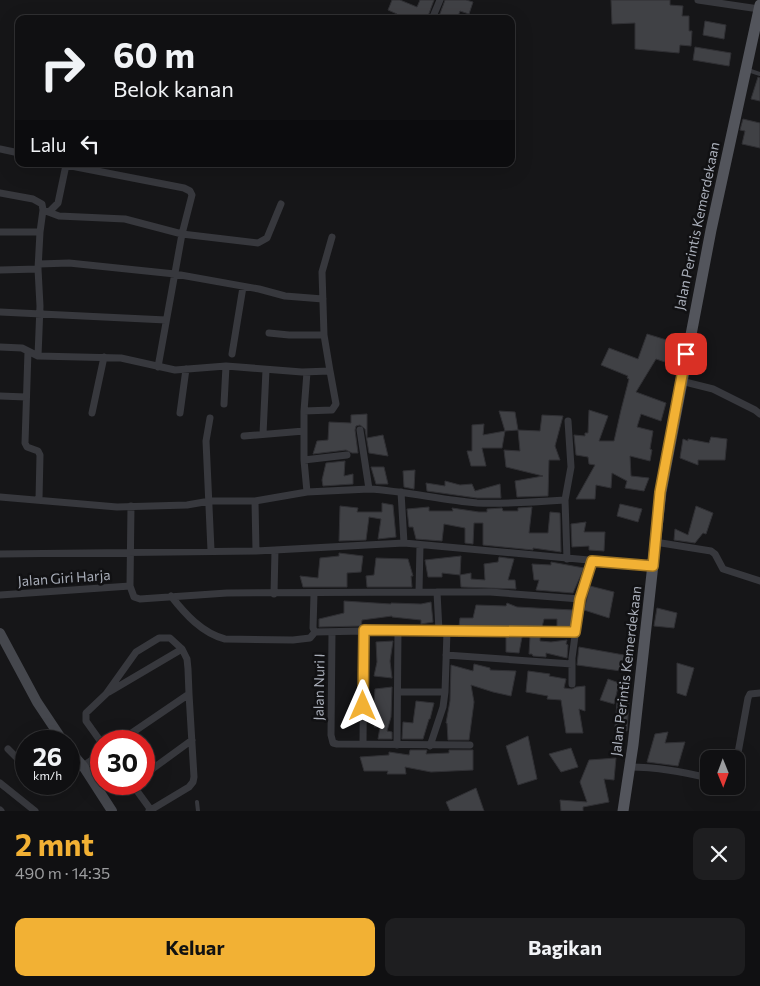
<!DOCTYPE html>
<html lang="id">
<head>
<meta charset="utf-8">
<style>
  :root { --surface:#101012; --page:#1e1e20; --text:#f1f3f6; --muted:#9c9d9f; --line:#303032; --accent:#f2b134 }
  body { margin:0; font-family:Commissioner,sans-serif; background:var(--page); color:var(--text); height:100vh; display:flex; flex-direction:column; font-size:19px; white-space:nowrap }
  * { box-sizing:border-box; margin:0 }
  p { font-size:16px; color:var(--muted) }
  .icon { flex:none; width:28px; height:28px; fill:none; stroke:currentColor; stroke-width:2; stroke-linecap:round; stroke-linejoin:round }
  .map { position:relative; height:811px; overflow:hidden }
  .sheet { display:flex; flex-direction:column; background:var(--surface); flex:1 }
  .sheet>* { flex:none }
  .banner { position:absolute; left:15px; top:15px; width:500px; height:152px; border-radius:10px; box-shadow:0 5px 20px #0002,0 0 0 1px var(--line); background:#101012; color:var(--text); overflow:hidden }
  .needle { width:32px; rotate:179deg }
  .tools { position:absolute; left:700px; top:750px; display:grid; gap:10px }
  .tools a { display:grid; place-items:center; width:45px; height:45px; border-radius:10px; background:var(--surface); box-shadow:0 5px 20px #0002,0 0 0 1px var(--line); font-size:25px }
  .speed { position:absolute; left:15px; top:730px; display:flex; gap:10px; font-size:25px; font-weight:700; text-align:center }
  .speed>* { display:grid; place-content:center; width:65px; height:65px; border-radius:50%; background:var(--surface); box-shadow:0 5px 20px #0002,0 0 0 1px var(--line); line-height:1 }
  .speed small { font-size:12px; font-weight:400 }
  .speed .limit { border:8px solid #d22; background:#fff; color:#111 }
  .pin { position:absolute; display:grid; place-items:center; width:42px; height:42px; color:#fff; margin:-21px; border-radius:10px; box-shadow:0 2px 8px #0006 }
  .me { position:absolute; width:55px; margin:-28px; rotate:0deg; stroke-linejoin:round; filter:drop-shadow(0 0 4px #0008) }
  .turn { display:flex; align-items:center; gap:18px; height:105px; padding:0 15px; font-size:22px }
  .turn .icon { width:65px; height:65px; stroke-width:2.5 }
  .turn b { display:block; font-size:35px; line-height:42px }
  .then { display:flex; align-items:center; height:48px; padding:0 15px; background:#0003; gap:10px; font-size:19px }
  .round { display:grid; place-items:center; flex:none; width:52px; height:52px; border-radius:10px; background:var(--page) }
  .headline { display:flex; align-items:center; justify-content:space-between; height:85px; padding:0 15px }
  h1 { font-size:30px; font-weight:700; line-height:38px; color:var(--accent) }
  .button { display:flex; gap:10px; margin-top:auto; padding:10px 15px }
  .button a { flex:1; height:58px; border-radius:10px; background:var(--accent); color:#111; font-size:20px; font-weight:700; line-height:58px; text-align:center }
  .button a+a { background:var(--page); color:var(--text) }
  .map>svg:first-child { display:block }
  .building { fill:#404145; stroke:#303034 }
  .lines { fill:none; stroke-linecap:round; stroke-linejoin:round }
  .lane { stroke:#37383d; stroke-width:4 }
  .street { stroke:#37383d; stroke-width:7 }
  .secondary { stroke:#45474d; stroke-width:10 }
  .primary { stroke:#53555c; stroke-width:11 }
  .route-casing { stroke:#9d7322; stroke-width:12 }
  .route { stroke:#f2b134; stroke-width:9 }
  .labels { text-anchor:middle; stroke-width:5; stroke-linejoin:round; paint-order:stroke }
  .street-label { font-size:14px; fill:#a8adb8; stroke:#111113 }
</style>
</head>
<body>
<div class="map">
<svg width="760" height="811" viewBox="0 0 760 811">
  <rect width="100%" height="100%" fill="#161618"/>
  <path class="building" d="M 392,0 L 400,0 L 417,7 L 420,0 L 434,0 L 427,19 L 399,19 L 400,17 L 396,15 L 397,14 L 388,10 Z
    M 445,0 L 466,0 L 473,2 L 469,14 L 460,11 L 457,19 L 438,19 Z
    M 611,0 L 670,0 L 670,5 L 683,6 L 682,16 L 689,16 L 689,31 L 692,31 L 691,46 L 680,45 L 679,53 L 635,49 L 635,23 L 612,24 Z
    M 705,21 L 726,25 L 724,39 L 703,35 Z
    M 695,47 L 731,53 L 729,66 L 693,60 Z
    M 758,77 L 760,78 L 760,101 L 751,99 Z
    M 743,119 L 760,123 L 760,148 L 742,144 L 745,131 L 740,130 Z
    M 647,334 L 670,341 L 665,362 L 656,359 L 636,392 L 666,403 L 661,421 L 641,414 L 637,427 L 653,431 L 650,449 L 652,450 L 650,461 L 630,456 L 631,476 L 649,478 L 644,491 L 625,488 L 627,481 L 612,473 L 611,488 L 596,485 L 595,499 L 576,499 L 595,465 L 589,464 L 588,457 L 576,455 L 574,435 L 585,436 L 585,433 L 588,433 L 589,410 L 608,416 L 599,441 L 614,441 L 621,410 L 629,379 L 627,378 L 628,376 L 601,365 L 609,348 L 638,359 Z
    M 499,411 L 515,412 L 518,430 L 505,431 Z
    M 367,414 L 367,438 L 383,435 L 388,456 L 369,453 L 365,429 L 360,425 L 356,426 L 355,430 L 358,453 L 352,453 L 346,450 L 313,454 L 317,441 L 328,440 L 329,422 L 351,423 L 351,415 Z
    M 542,415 L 563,416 L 555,446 L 560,460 L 549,460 L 548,496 L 517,497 L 515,481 L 543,476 L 506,467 L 504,450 L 520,451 L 518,430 L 540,431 Z
    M 484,424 L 483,435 L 505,431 L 502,448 L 482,448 L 486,466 L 471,466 L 467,451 L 472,451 L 472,425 Z
    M 711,437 L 727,439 L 725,460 L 698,460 L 698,465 L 680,458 L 683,439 L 688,441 L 688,439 L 709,443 Z
    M 345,461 L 344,476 L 353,474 L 353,484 L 323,486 L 322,480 L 326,463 Z
    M 371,467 L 384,467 L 388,484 L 376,484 Z
    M 415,470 L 414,489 L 404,487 L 403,471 Z
    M 445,481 L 460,485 L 472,484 L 475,491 L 500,484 L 501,498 L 477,498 L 427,491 L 426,483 L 445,486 Z
    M 382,503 L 393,505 L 396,537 L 378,539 L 381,519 L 369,517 L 366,540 L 339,541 L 340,506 L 358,508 L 357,512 L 382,512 Z
    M 620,504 L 642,509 L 638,522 L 617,516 Z
    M 696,506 L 713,513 L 706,534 L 703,533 L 695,543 L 674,540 L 675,529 L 688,535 Z
    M 429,507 L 429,511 L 453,511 L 452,508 L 479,512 L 487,512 L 487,509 L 502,508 L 503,511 L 518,511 L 518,508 L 532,507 L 529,533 L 548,533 L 550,512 L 560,513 L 561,552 L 533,548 L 533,550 L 483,545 L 483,523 L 474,523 L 473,544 L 465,543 L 465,528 L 444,524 L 442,541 L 416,539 L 413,527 L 409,527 L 407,509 Z
    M 586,522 L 584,532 L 605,532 L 604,551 L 589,550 L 589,546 L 572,547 L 571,524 Z
    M 339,553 L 363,556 L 361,572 L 347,573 L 347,587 L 303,587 L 300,576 L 318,578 L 320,558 L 339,556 Z
    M 461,556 L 460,575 L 442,573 L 442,577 L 428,577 L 425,560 Z
    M 499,557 L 514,559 L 508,580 L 515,580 L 516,589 L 461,587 L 460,575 L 471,573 L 471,579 L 485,580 L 484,564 L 498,562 Z
    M 376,558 L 408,559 L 413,576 L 411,576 L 412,587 L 367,587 L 366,576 L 374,575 Z
    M 551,562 L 584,568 L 573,593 L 536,590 L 539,580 L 534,580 L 532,564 L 551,565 Z
    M 590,586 L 614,592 L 609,618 L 584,610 Z
    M 344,601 L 391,604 L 391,603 L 421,604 L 431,602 L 433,622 L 421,624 L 421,620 L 392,617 L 392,616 L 362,620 L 361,626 L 319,627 L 319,619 L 344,613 Z
    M 507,603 L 517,607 L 573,610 L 571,627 L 557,627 L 557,619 L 544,619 L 542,627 L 459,626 L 460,618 L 473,618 L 476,605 L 506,606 Z
    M 657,608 L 677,613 L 674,628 L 654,626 Z
    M 506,637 L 522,637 L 519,653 L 506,652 Z
    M 530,637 L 540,637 L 540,641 L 551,642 L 567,640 L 566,644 L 568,645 L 567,658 L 546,653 L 546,657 L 533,656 L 532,654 L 529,654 Z
    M 393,641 L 390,661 L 392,678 L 374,676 L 377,662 L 376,642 Z
    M 579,647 L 624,655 L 621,671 L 577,665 Z
    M 677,663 L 694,668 L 686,696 L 677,693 Z
    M 474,664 L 490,668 L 490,670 L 516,671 L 511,696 L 493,692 L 471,685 L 474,702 L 469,740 L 448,740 L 447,723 L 446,723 L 450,701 L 451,665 L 473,671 Z
    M 528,671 L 550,674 L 549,676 L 566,679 L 564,688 L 572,689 L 576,687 L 585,686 L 585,711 L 579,709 L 583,733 L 566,733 L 561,700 L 547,699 L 548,696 L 526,692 Z
    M 608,679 L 619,683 L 614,704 L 600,700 Z
    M 392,687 L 391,717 L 387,731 L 392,732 L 392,739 L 378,739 L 380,727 L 374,727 L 377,713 L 371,712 L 371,703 L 374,703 L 375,689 Z
    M 416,701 L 434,703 L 430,719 L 429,719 L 423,739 L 402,739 L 403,722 L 413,723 Z
    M 617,702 L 629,702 L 627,731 L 615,727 Z
    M 668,732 L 665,743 L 685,742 L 678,766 L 647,762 L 655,734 Z
    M 528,736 L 537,779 L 518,785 L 506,746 Z
    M 571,748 L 578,767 L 561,772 L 549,754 Z
    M 410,750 L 427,750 L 426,754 L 449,753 L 449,750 L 473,750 L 473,770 L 431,772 L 405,767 L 406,774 L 387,774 L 388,771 L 364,771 L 360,757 L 389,755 L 389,752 L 409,755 Z
    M 616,758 L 614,780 L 604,779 L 609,802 L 583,807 L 583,811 L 561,811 L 560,800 L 587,802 L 580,782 L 589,760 Z
    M 476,788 L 484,811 L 450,811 L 446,802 Z"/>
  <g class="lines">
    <path class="lane" d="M 748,70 L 760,74
      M 197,802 L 198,811"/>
    <path class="street" d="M 698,0 L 759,9
      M 432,19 L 440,0
      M 0,149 L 19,153
      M 0,193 L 33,199 L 42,204 L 43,210 L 40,232 L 38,269 L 40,306 L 38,356
      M 43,210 L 59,216 L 125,219 L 182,234 L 258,243 L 267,238 L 281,204
      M 50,211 L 58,203 L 66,165 L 184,188 L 190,191 L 192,195 L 182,234 L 158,367
      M 0,232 L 40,232
      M 39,264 L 69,263 L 175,274 L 259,289 L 285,296 L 323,299
      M 0,270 L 38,269
      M 0,312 L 166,320
      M 269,333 L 289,335 L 324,335
      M 0,347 L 22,348 L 38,356 L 121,358 L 175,370 L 226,366 L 302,372 L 330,371 L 324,335 L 322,272 L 332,237
      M 28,351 L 25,443 L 27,447 L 38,451 L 40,455 L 39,499
      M 232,354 L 243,287
      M 681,381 L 713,389 L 755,410 L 760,414
      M 0,396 L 26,397
      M 224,404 L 226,366
      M 304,411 L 307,372
      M 92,413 L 104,357
      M 180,413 L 186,369
      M 210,418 L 206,441 L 211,550
      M 263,434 L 266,370
      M 244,436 L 304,431
      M 304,460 L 347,455
      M 369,489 C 405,491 441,500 477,503 C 506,504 536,502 565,500
      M 307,492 L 369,489 L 360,430
      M 401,492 L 404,543
      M 0,497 L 117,507 L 187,505 L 210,501 L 255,501
      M 131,506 L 130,586 L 134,597 L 140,599 L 227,593 L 437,592 L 490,592 L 580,599 L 592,561
      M 655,542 L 711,551 L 715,554 L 723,569 L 760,581
      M 256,551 L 255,501 L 307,492 L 304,460 L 304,411 L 332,410 L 336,404 L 330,371
      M 0,554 L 256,551 L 404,543 L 653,566
      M 567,559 L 565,500 L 571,467 L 568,421
      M 419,592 L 420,545
      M 437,592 L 439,631
      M 274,594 L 275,550
      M 0,595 L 130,586
      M 171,596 C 185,614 202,633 225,639 L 293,640 L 310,638 L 315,632 L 313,628 L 314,594
      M 315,632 L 364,631 L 575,632
      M 332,632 L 331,735 L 333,743 L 337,744 L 470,745
      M 446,655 L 572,664
      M 572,684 L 572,658 L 580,599
      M 109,692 L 182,649
      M 398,692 L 445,692
      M 101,742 L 86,721 L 86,713 L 106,694 L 136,652 L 159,638 L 170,638 L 182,649 L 187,659 L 188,669 L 189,694 L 120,741
      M 363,744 L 364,631
      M 397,745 L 398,631
      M 430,746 L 443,707 L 445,692 L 447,631
      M 8,749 L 26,767
      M 736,764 L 748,698 L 750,694 L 760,693
      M 83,766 L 101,754
      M 629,767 C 657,767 682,772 709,778
      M 144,775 L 192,740
      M 0,783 L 35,811
      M 132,784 L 151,810
      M 0,810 L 1,811
      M 149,811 L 189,787 L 193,782 L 194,777 L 189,694"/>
    <path class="secondary" d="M 0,633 L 37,702 L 63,741
      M 69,750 L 83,766 L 112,811"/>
    <path class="primary" d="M 623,811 L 633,745 L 661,492 L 711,230 L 760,5"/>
  </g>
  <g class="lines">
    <defs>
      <path id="route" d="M 363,706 L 364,630 L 575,632 L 580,599 L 592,561 L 653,566 L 660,492 L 686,354"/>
    </defs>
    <use href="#route" class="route-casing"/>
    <use href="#route" class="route"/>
  </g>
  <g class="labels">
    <g class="street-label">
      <text transform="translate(697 226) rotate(-78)" y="5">Jalan Perintis Kemerdekaan</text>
      <text transform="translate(64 578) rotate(-4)" y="5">Jalan Giri Harja</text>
      <text transform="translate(626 671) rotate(-83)" y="5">Jalan Perintis Kemerdekaan</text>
      <text transform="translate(319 687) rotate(-89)" y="5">Jalan Nuri I</text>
    </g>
  </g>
</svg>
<div class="tools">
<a><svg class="needle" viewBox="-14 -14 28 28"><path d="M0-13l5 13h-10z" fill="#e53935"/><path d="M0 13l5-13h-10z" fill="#9c9d9f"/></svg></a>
</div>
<div class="speed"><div>26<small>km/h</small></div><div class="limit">30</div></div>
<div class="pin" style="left:686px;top:354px;background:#d93025"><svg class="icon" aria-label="arrive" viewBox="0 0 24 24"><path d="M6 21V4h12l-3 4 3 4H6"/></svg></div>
<svg class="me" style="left:363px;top:706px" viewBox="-20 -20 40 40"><path d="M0-17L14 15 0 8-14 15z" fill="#f2b134" stroke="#fff" stroke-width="4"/></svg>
<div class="banner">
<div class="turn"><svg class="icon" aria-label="right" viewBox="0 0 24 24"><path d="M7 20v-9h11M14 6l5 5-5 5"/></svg><div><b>60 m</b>Belok kanan</div></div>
<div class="then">Lalu<svg class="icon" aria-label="left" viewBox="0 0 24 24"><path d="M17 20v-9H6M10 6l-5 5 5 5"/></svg></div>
</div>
</div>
<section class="sheet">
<div class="headline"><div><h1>2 mnt</h1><p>490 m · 14:35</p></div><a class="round"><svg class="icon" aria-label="close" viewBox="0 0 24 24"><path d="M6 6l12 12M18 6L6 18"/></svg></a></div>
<div class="button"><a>Keluar</a><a>Bagikan</a></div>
</section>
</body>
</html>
